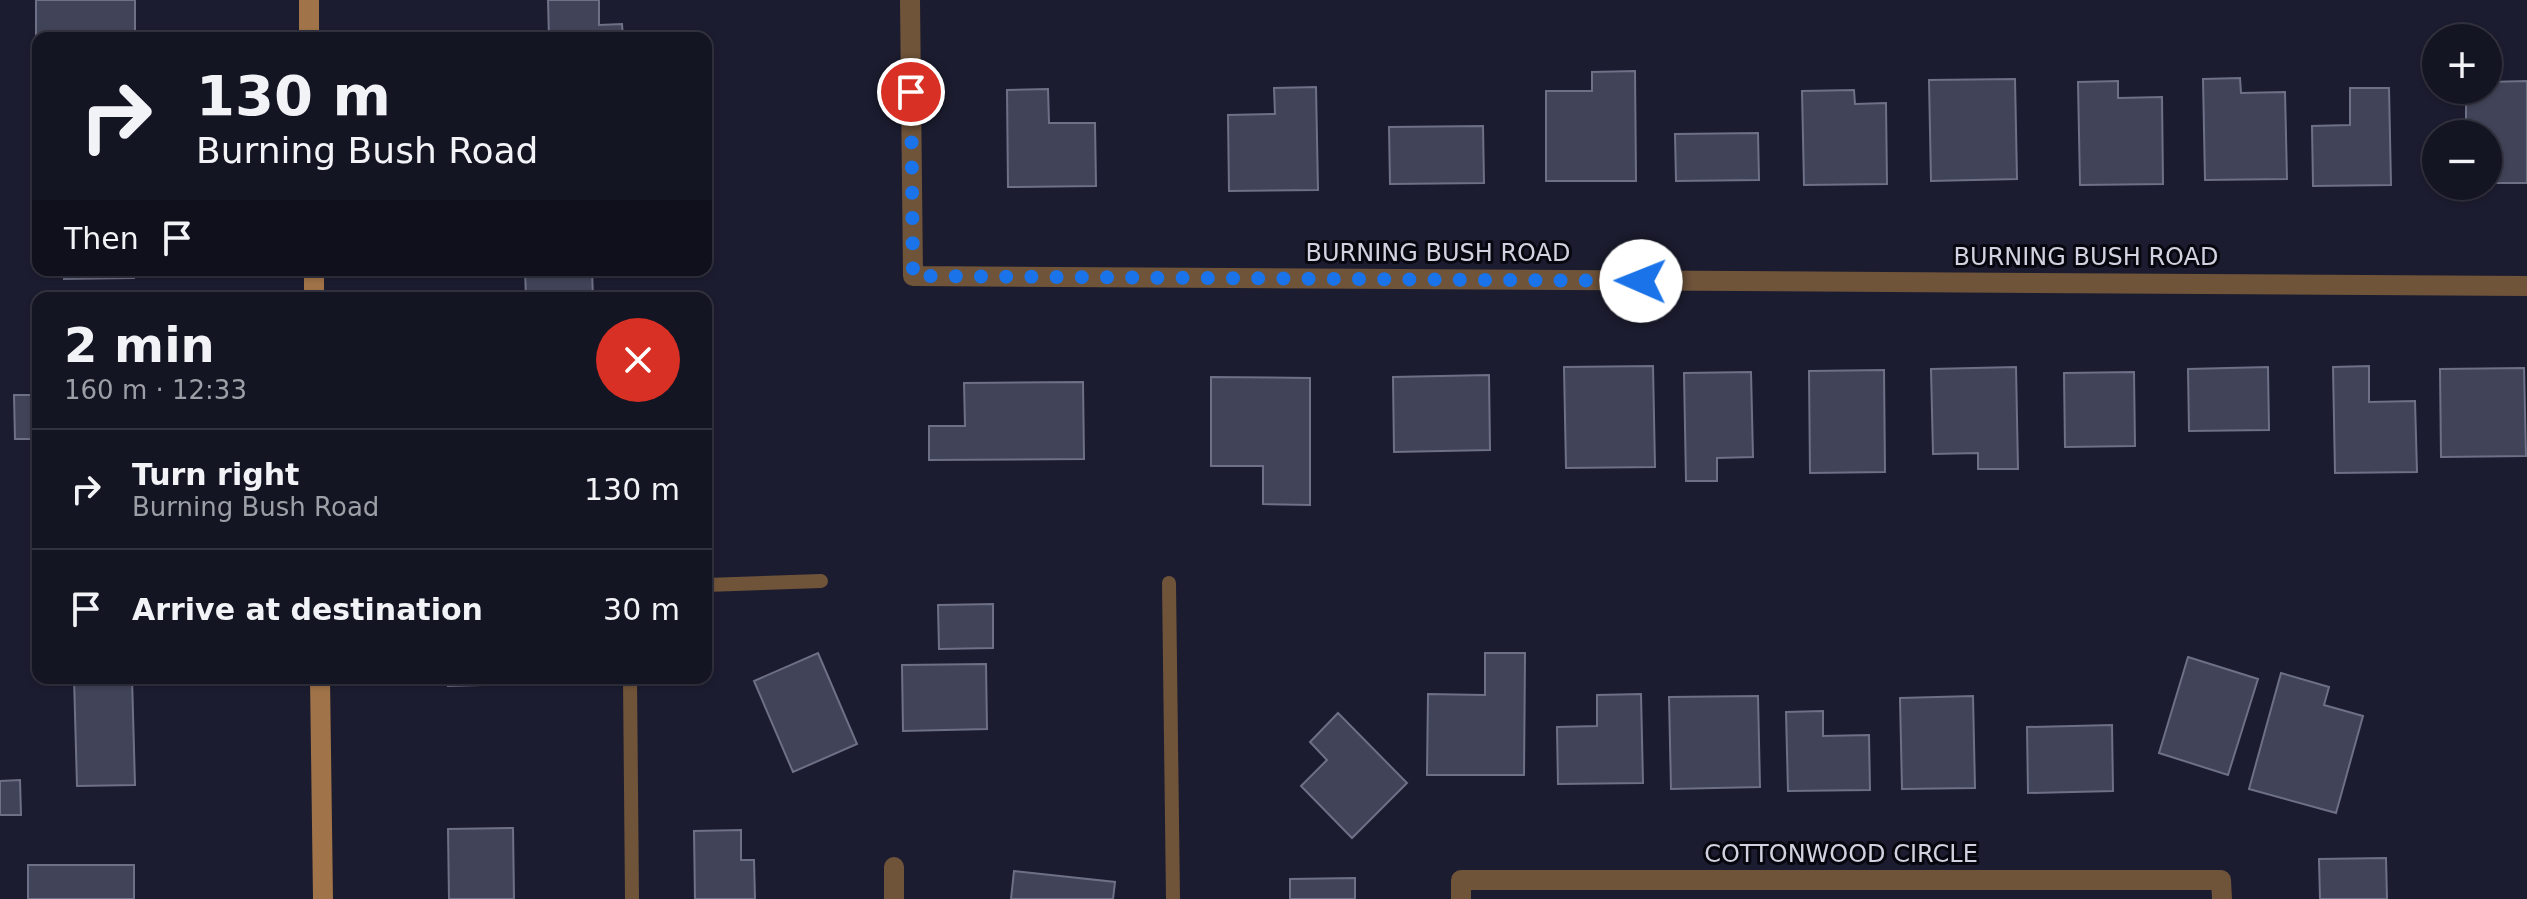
<!DOCTYPE html>
<html lang="en">
<head>
<meta charset="utf-8">
<style>
  :root { --surface:#141523; --page:#212230; --text:#f1f3f6; --muted:#9d9fa6; --line:#333441 }
  body { margin:0; font-family:"DejaVu Sans",sans-serif; background:var(--page); color:var(--text); height:100vh; display:flex; flex-direction:column; font-size:30px; white-space:nowrap }
  * { box-sizing:border-box; margin:0 }
  p { font-size:26px; color:var(--muted) }
  .icon { flex:none; width:44px; height:44px; fill:none; stroke:currentColor; stroke-width:2; stroke-linecap:round; stroke-linejoin:round }
  .map { position:relative; flex:1; overflow:hidden }
  .side { position:absolute; left:32px; top:292px; width:680px; height:392px; display:flex; flex-direction:column; background:var(--surface); border-radius:16px; box-shadow:0 2px 6px #0004,0 0 0 2px var(--line) }
  .side>* { flex:none }
  .hud { position:absolute; left:32px; top:32px; width:680px; height:244px; border-radius:16px; box-shadow:0 2px 6px #0004,0 0 0 2px var(--line); background:#141523; color:var(--text); overflow:hidden }
  .tools { position:absolute; left:2422px; top:24px; display:grid; gap:16px }
  .tools a { display:grid; place-items:center; width:80px; height:80px; border-radius:50%; background:var(--surface); box-shadow:0 2px 6px #0004,0 0 0 2px var(--line); font-size:40px }
  .pin { position:absolute; display:grid; place-items:center; width:68px; height:68px; color:#fff; margin:-34px; border:4px solid #fff; border-radius:50%; box-shadow:0 2px 8px #0007 }
  .me { position:absolute; width:88px; margin:-44px; rotate:271deg; stroke-linejoin:round; filter:drop-shadow(0 0 6px #0008) }
  .turn { display:flex; align-items:center; gap:28px; height:168px; padding:0 32px; font-size:36px }
  .turn .icon { width:104px; height:104px; stroke-width:2.5 }
  .turn b { display:block; font-size:56px; line-height:68px }
  .then { display:flex; align-items:center; height:76px; padding:0 32px; background:#0003; gap:16px; font-size:30px }
  .round { display:grid; place-items:center; flex:none; width:84px; height:84px; border-radius:42px; background:var(--page) }
  .overview { display:flex; align-items:center; justify-content:space-between; height:136px; padding:0 32px }
  h1 { font-size:48px; font-weight:700; line-height:60px }
  ul { padding:0; list-style:none }
  li { display:flex; align-items:center; gap:24px; height:120px; padding:0 32px; border-top:2px solid var(--line) }
  li div { flex:1 }
  li b { display:block; font-size:30px }
  li em { font-style:normal }
  .map>svg:first-child { display:block }
  .building { fill:#414358; stroke:#6e7087; stroke-width:2 }
  .lines { fill:none; stroke-linecap:round; stroke-linejoin:round }
  .service { stroke:#70543a; stroke-width:14 }
  .minor { stroke:#70543a; stroke-width:20 }
  .secondary { stroke:#a07348; stroke-width:20 }
  .route { stroke:#1a73e8; stroke-width:14; stroke-dasharray:0 25.2 }
  .labels { text-anchor:middle; stroke-width:6; stroke-linejoin:round; paint-order:stroke }
  .street-label { font-size:24px; fill:#d1d2df; stroke:#07070f }
</style>
</head>
<body>
<div class="map">
<svg width="2527" height="899" viewBox="0 0 2527 899">
  <rect width="100%" height="100%" fill="#1b1c2f"/>
  <path class="building" d="M 36,0 L 135,0 L 135,38 L 38,38 L 38,47 L 36,47 Z
    M 548,0 L 599,0 L 599,25 L 622,24 L 623,38 L 549,38 Z
    M 1635,71 L 1636,181 L 1546,181 L 1546,91 L 1592,91 L 1592,72 Z
    M 2240,78 L 2241,93 L 2285,92 L 2287,179 L 2205,180 L 2203,79 Z
    M 2015,79 L 2017,179 L 1931,181 L 1929,80 Z
    M 2118,81 L 2118,98 L 2162,97 L 2163,184 L 2080,185 L 2078,82 Z
    M 2527,81 L 2527,183 L 2488,183 L 2488,134 L 2466,134 L 2466,90 L 2488,90 L 2488,82 Z
    M 1316,87 L 1318,190 L 1229,191 L 1228,115 L 1275,114 L 1274,88 Z
    M 2350,88 L 2389,88 L 2391,185 L 2313,186 L 2312,126 L 2350,125 Z
    M 1048,89 L 1049,123 L 1095,123 L 1096,186 L 1008,187 L 1007,90 Z
    M 1854,90 L 1855,104 L 1886,103 L 1887,184 L 1804,185 L 1802,91 Z
    M 1483,126 L 1484,183 L 1390,184 L 1389,127 Z
    M 1758,133 L 1759,180 L 1676,181 L 1675,134 Z
    M 64,270 L 134,270 L 134,278 L 64,279 Z
    M 525,270 L 592,270 L 593,298 L 526,298 Z
    M 1653,366 L 1655,467 L 1566,468 L 1564,367 Z
    M 2369,366 L 2369,402 L 2415,401 L 2417,472 L 2335,473 L 2333,367 Z
    M 2016,367 L 2018,469 L 1978,469 L 1978,453 L 1933,454 L 1931,369 Z
    M 2268,367 L 2269,430 L 2189,431 L 2188,369 Z
    M 2524,368 L 2526,456 L 2441,457 L 2440,369 Z
    M 1884,370 L 1885,472 L 1810,473 L 1809,371 Z
    M 1751,372 L 1753,457 L 1717,458 L 1717,481 L 1686,481 L 1684,373 Z
    M 2134,372 L 2135,446 L 2065,447 L 2064,373 Z
    M 1489,375 L 1490,450 L 1394,452 L 1393,377 Z
    M 1211,377 L 1310,378 L 1310,505 L 1263,504 L 1263,466 L 1211,466 Z
    M 1083,382 L 1084,459 L 929,460 L 929,426 L 965,426 L 964,383 Z
    M 14,395 L 38,395 L 38,439 L 15,439 Z
    M 993,604 L 993,648 L 939,649 L 938,605 Z
    M 818,653 L 857,744 L 793,772 L 754,681 Z
    M 1485,653 L 1525,653 L 1524,775 L 1427,775 L 1428,694 L 1485,695 Z
    M 2188,657 L 2258,679 L 2228,775 L 2159,753 Z
    M 986,664 L 987,729 L 903,731 L 902,665 Z
    M 2281,673 L 2329,687 L 2324,705 L 2363,716 L 2336,813 L 2249,789 Z
    M 74,678 L 132,678 L 135,785 L 77,786 Z
    M 447,678 L 520,678 L 520,684 L 448,686 Z
    M 1641,694 L 1643,783 L 1558,784 L 1557,727 L 1597,726 L 1597,695 Z
    M 1758,696 L 1760,787 L 1671,789 L 1669,697 Z
    M 1973,696 L 1975,788 L 1902,789 L 1900,698 Z
    M 1823,711 L 1823,736 L 1869,735 L 1870,790 L 1788,791 L 1786,712 Z
    M 1338,713 L 1407,783 L 1352,838 L 1301,786 L 1327,760 L 1310,742 Z
    M 2112,725 L 2113,791 L 2028,793 L 2027,727 Z
    M 20,780 L 21,815 L 0,815 L 0,781 Z
    M 513,828 L 514,899 L 449,899 L 448,829 Z
    M 741,830 L 741,860 L 754,860 L 755,899 L 695,899 L 694,831 Z
    M 2386,858 L 2387,899 L 2320,899 L 2319,859 Z
    M 28,865 L 134,865 L 134,899 L 28,899 Z
    M 1014,871 L 1115,882 L 1113,899 L 1011,899 Z
    M 1355,878 L 1355,899 L 1290,899 L 1290,879 Z"/>
  <g class="lines">
    <path class="service" d="M 1169,583 L 1173,899
      M 706,585 L 821,581
      M 630,678 L 632,899"/>
    <path class="minor" d="M 910,0 L 913,276 L 2527,286
      M 894,867 L 894,899
      M 1461,899 L 1461,880 L 2221,880 L 2222,899"/>
    <path class="secondary" d="M 309,0 L 309,38
      M 314,270 L 314,298
      M 320,678 L 323,899"/>
  </g>
  <g class="lines">
    <path class="route" d="M 911,92 L 913,276 L 1641,281"/>
  </g>
  <g class="labels">
    <g class="street-label">
      <text x="1438" y="261">BURNING BUSH ROAD</text>
      <text x="2086" y="265">BURNING BUSH ROAD</text>
      <text x="1841" y="862">COTTONWOOD CIRCLE</text>
    </g>
  </g>
</svg>
<div class="tools">
<a>+</a>
<a>−</a>
</div>
<div class="pin" style="left:911px;top:92px;background:#d93025"><svg class="icon" aria-label="arrive" viewBox="0 0 24 24"><path d="M6 21V4h12l-3 4 3 4H6"/></svg></div>
<svg class="me" style="left:1641px;top:281px" viewBox="-20 -20 40 40"><circle r="19" fill="#fff"/><path d="M0-13L10 11 0 6-10 11z" fill="#1a73e8"/></svg>
<div class="hud">
<div class="turn"><svg class="icon" aria-label="right" viewBox="0 0 24 24"><path d="M7 20v-9h11M14 6l5 5-5 5"/></svg><div><b>130 m</b>Burning Bush Road</div></div>
<div class="then">Then<svg class="icon" aria-label="arrive" viewBox="0 0 24 24"><path d="M6 21V4h12l-3 4 3 4H6"/></svg></div>
</div>
<section class="side">
<div class="overview"><div><h1>2 min</h1><p>160 m · 12:33</p></div><a class="round" style="background:#d93025;color:#fff"><svg class="icon" aria-label="close" viewBox="0 0 24 24"><path d="M6 6l12 12M18 6L6 18"/></svg></a></div>
<ul>
<li><svg class="icon" aria-label="right" viewBox="0 0 24 24"><path d="M7 20v-9h11M14 6l5 5-5 5"/></svg><div><b>Turn right</b><p>Burning Bush Road</p></div><em>130 m</em></li>
<li><svg class="icon" aria-label="arrive" viewBox="0 0 24 24"><path d="M6 21V4h12l-3 4 3 4H6"/></svg><div><b>Arrive at destination</b></div><em>30 m</em></li>
</ul>
</section>
</div>
</body>
</html>
